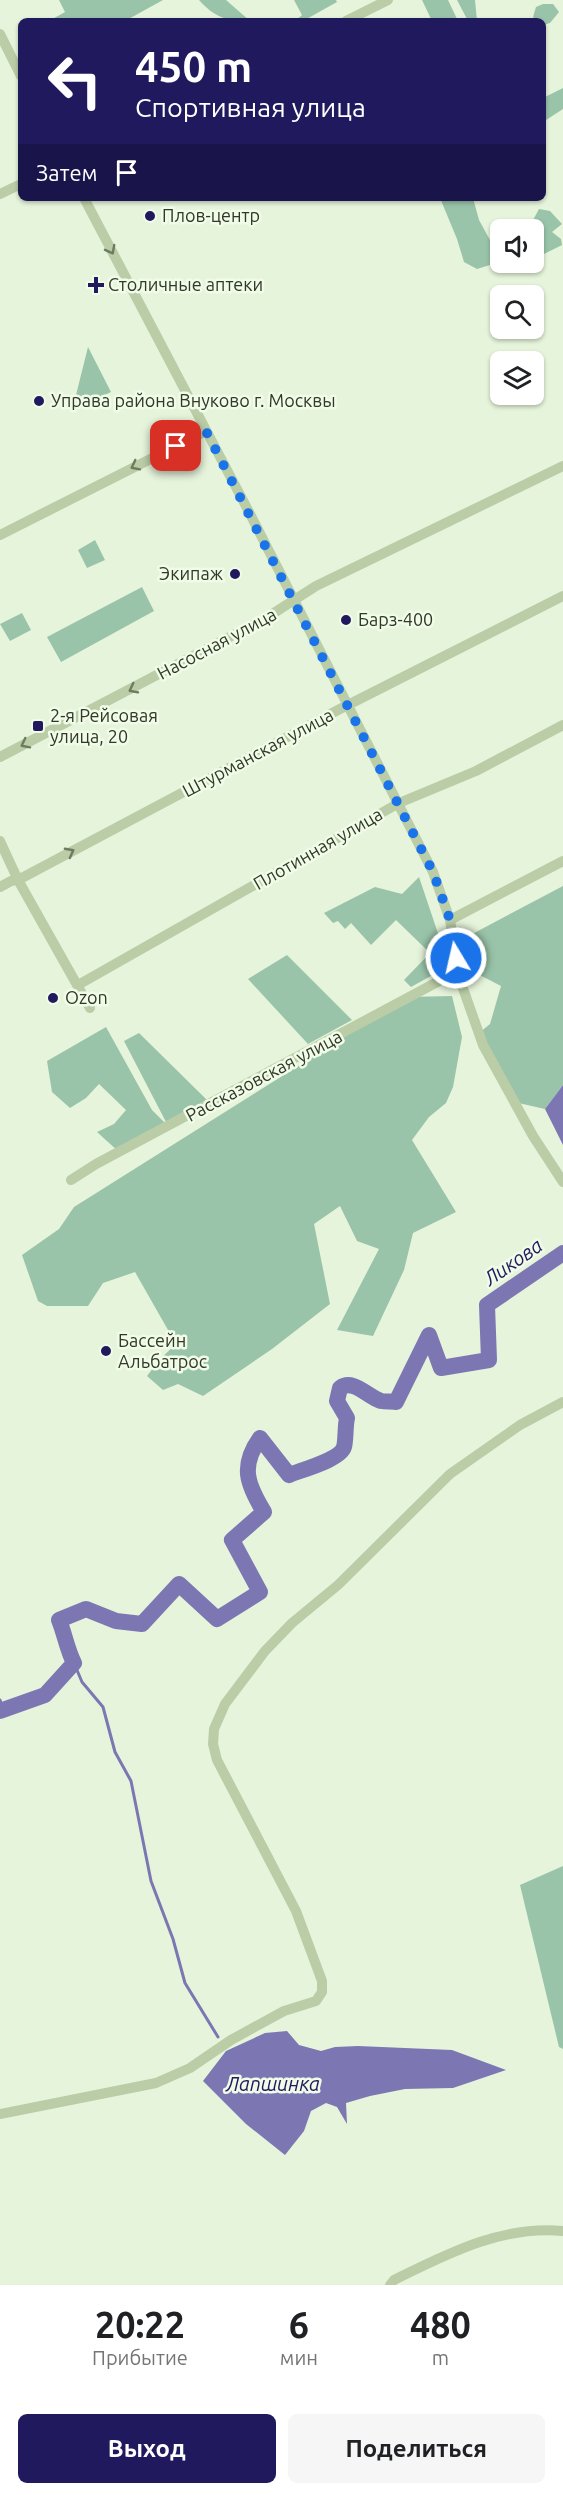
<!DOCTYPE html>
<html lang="ru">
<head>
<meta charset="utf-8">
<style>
  :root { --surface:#fff; --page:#f6f6f6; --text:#202124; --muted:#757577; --accent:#20195d }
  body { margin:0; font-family:Ubuntu,sans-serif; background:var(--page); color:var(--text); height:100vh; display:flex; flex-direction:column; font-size:22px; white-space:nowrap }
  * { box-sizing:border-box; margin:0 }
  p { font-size:20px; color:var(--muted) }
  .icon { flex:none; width:33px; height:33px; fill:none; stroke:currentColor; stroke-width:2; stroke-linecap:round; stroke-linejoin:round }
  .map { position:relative; height:2285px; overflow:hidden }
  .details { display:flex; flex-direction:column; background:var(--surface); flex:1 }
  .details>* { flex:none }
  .top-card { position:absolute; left:18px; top:18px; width:528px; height:183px; border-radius:9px; box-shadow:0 2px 4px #0004; background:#20195d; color:#fff; overflow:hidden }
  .tools { position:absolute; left:490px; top:219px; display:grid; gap:12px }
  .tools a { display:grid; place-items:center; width:54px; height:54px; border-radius:9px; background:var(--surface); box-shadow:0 2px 4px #0004; font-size:30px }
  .pin { position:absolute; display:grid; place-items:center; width:51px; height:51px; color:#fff; margin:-26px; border-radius:12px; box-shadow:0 3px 9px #0006 }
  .me { position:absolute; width:66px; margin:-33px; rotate:351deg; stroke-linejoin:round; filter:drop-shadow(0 0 4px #0008) }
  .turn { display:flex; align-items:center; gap:21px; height:126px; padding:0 18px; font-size:27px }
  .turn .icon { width:78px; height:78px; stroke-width:2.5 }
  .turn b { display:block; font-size:42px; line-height:51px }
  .then { display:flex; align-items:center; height:57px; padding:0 18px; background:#0003; gap:12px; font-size:22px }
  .eta { display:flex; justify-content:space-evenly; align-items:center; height:102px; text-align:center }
  .eta b { font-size:36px; font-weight:600; line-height:42px }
  .action { display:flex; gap:12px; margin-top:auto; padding:12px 18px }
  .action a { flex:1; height:69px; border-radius:9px; background:var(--accent); color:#fff; font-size:24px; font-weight:600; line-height:69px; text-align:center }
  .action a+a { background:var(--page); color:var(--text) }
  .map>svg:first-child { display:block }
  .green { fill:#99c4a9 }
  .water { fill:#7c77b3 }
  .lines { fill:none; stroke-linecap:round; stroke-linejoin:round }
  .stream { stroke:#7c77b3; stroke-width:3 }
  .river { stroke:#7c77b3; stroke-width:16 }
  .minor { stroke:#bacda6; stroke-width:10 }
  .oneway { stroke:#6f7b60 }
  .route { stroke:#1a73e8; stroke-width:10; stroke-dasharray:0 18 }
  .poi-dot { fill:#20195d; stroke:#f0fbe8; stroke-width:2 }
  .labels { text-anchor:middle; stroke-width:5; stroke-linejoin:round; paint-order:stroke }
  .poi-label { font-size:18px; fill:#323827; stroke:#f0fbe8; text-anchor:start }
  .street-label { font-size:18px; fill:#323827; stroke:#f0fbe8 }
  .water-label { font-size:20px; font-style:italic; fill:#20195d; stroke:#f0fbe8 }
</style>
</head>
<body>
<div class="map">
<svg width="563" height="2285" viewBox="0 0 563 2285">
  <rect width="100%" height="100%" fill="#e6f4db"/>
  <path class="green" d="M 59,0 L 163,0 L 125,21 L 49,21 L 65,12 Z
    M 199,0 L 226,0 L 250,21 C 227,21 215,18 199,0 Z
    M 294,0 L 336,0 L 337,2 L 303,21 L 295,21 L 302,15 Z
    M 422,0 L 448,0 L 458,21 L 432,21 Z
    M 457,0 L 475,0 L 477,21 L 468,21 Z
    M 543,4 L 553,4 L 559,12 L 550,23 L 543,25 L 543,21 L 537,21 L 533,17 L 536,7 Z
    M 563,88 L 563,109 L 543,122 L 543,98 Z
    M 440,198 L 473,198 L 479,220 L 496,251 L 493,264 L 477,269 L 464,262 L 457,239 Z
    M 539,209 L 550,211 L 562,224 L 552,232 L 561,239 L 562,245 L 534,259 L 532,222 Z
    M 88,347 L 111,392 L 72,411 Z
    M 95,540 L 105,560 L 87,568 L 78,550 Z
    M 142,587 L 154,611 L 61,662 L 47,637 Z
    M 22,613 L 31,630 L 10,641 L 0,624 Z
    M 419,877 L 449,966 L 411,987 L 404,980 L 430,953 L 396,920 L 371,945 L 351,923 L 345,929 L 338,921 L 333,923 L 324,913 L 375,887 L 402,894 Z
    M 563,886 L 563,1085 L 545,1109 L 514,1102 L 479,1033 L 490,1024 L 501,986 L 466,968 L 461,940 Z
    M 287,955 L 352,1020 L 308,1044 L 248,979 Z
    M 452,996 L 462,1037 L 453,1087 L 446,1103 L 429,1117 L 412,1140 L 456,1212 L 413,1233 L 404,1270 L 373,1336 L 337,1330 L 379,1249 L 357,1241 L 340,1206 L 314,1224 L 330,1304 L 272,1349 L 203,1396 L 178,1384 L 163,1390 L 147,1376 L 160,1359 L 176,1344 L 135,1272 L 103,1283 L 88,1306 L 47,1306 L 38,1301 L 22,1255 L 59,1229 L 74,1207 L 408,997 Z
    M 106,1027 L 152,1110 L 168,1126 L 119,1152 L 97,1132 L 114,1124 L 126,1110 L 99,1084 L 86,1098 L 70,1108 L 52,1092 L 47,1061 Z
    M 139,1033 L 207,1100 L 166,1122 L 124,1041 Z
    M 563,1866 L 563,2049 L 559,2047 L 520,1885 Z"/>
  <path class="water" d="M 563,1085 L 563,1145 L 545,1109 Z
    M 287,2031 L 299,2045 L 321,2051 L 335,2047 L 358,2046 L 452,2050 L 506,2070 L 453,2088 L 405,2089 L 370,2096 L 346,2103 L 347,2124 L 337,2107 L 326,2103 L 311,2111 L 304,2131 L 285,2155 L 246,2124 L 203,2081 L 226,2051 L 265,2033 Z"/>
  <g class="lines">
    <path class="stream" d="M 74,1663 L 82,1682 L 103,1707 L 115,1752 L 131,1781 L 151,1881 L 173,1939 L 185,1983 L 218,2037
      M 0,1700 L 3,1709"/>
    <path class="river" d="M 0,1711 L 45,1695 L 74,1663 C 67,1649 65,1635 59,1620 L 86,1609 L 116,1621 L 142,1624 L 179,1584 L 217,1619 L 260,1592 L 232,1540 L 264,1512 C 247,1484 240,1466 260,1438 L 289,1475 C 301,1470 340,1460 344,1447 C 346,1440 345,1427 347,1418 L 337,1401 L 340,1388 C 353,1378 368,1397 381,1401 C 386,1402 392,1401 396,1402 L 429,1335 L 441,1368 L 489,1360 L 487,1305 L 563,1253"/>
    <path class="minor" d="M 346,21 L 388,0
      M 0,34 L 21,76
      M 0,194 L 21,184
      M 84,198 L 248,510 L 433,872 L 450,920 L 459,977 L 483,1045 L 533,1136 L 563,1182
      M 0,535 L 206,431
      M 0,757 L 266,618 L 316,586 L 563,466
      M 0,841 L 18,880 L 90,1008
      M 0,887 L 11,881 L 18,880 L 338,710 L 563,596
      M 450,920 L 563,861
      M 78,985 L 399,803 L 476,771 L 563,725
      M 71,1180 L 96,1164 L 458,971
      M 0,2114 L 156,2083 L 190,2068 L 231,2040 L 284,2011 L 316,2001 L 322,1992 L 322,1981 L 296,1911 L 217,1760 L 213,1744 L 214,1729 L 225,1704 L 265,1651 L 292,1623 L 338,1585 L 450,1474 L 520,1425 L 563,1402
      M 390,2285 L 394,2280 C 447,2254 502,2225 563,2231"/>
  </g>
  <defs><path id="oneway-chevron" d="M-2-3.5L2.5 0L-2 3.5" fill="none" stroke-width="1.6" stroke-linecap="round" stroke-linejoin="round" transform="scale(1.5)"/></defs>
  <g class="oneway">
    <use href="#oneway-chevron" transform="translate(111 250) rotate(62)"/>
    <use href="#oneway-chevron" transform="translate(135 466) rotate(153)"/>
    <use href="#oneway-chevron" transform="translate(133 689) rotate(153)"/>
    <use href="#oneway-chevron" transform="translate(25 744) rotate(153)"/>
    <use href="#oneway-chevron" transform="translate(70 852) rotate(-28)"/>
  </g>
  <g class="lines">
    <path class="route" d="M 176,446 L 206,431 L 433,872 L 450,920 L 456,958"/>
  </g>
  <g class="poi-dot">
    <circle cx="150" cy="216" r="6"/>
    <path d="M93 276h6v6h6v6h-6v6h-6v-6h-6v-6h6z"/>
    <circle cx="39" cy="401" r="6"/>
    <circle cx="235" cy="574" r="6"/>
    <circle cx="346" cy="620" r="6"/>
    <rect x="32" y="720" width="12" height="12" rx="3"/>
    <circle cx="53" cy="998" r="6"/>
    <circle cx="106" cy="1351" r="6"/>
  </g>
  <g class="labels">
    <g class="poi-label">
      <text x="162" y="222">Плов-центр</text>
      <text x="108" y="291">Столичные аптеки</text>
      <text x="51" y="407">Управа района Внуково г. Москвы</text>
      <text x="223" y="580" text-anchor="end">Экипаж</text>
      <text x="358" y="626">Барз-400</text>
      <text x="50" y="722">2-я Рейсовая<tspan x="50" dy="21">улица, 20</tspan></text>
      <text x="65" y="1004">Ozon</text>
      <text x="118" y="1347">Бассейн<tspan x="118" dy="21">Альбатрос</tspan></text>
    </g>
    <g class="street-label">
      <text transform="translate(217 644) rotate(-28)" y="6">Насосная улица</text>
      <text transform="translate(258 753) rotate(-28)" y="6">Штурманская улица</text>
      <text transform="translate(318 849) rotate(-30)" y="6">Плотинная улица</text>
      <text transform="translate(264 1076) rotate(-28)" y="6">Рассказовская улица</text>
    </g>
    <g class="water-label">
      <text transform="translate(513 1262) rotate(-35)" y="7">Ликова</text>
      <text x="273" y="2091">Лапшинка</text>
    </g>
  </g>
</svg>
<div class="tools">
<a><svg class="icon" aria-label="sound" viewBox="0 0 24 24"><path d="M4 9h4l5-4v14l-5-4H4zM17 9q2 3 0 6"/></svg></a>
<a><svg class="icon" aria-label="search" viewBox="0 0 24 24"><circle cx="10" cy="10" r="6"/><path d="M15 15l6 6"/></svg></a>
<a><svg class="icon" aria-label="layers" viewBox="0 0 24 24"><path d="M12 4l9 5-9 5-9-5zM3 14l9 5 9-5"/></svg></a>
</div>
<div class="pin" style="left:176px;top:446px;background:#d93025"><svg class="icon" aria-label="arrive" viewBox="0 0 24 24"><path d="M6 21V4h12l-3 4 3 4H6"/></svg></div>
<svg class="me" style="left:456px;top:958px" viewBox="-20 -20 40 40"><circle r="17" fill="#1a73e8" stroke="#fff" stroke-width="3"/><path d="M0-11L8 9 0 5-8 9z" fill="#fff"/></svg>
<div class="top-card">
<div class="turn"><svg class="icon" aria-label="left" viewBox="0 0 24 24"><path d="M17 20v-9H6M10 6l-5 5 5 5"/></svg><div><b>450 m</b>Спортивная улица</div></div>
<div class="then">Затем<svg class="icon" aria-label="arrive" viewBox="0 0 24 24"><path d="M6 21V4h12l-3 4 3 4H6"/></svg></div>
</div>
</div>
<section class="details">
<div class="eta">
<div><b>20:22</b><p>Прибытие</p></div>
<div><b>6</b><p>мин</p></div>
<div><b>480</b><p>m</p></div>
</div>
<div class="action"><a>Выход</a><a>Поделиться</a></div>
</section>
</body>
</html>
